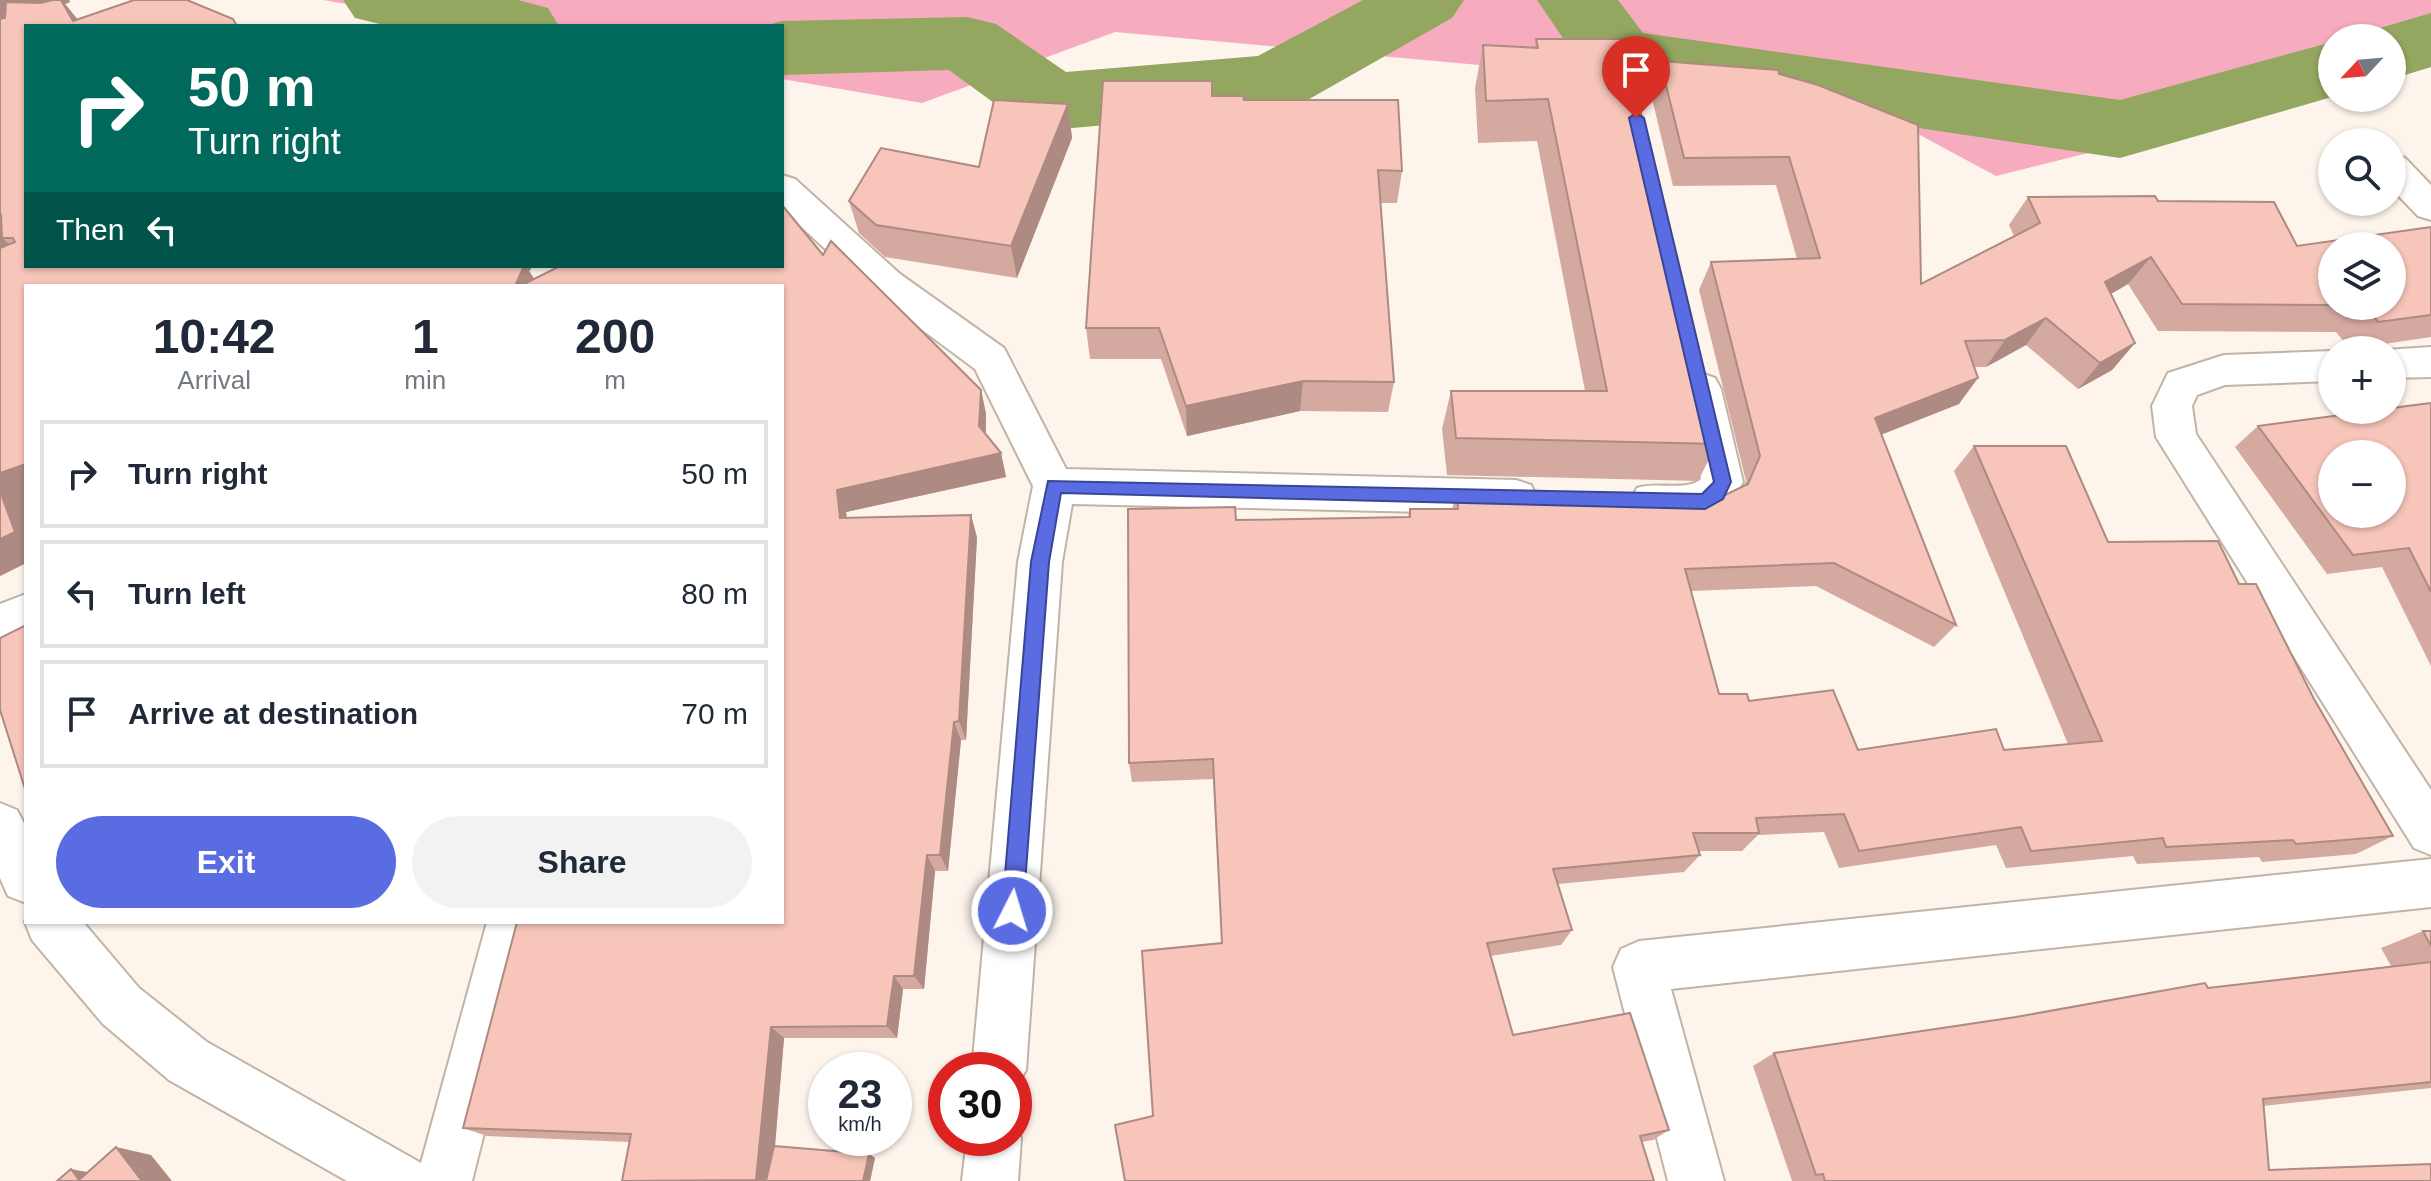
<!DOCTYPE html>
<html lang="en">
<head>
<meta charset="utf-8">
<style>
  :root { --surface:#fff; --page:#f2f2f3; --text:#1f2937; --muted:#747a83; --line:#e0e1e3; --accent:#596ce2 }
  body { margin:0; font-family:Helvetica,sans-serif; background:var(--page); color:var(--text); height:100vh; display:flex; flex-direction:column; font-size:30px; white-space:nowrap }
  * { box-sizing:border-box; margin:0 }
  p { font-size:26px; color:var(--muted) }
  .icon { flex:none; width:44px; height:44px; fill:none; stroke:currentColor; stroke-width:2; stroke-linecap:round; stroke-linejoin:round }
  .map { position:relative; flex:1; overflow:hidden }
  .details { position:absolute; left:24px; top:284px; width:760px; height:640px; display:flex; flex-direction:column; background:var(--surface); border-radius:0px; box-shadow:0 2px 6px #0004 }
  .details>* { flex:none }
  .top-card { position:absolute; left:24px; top:24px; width:760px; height:244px; border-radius:0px; box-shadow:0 2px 6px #0004; background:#00695c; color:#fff; overflow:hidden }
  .needle { width:52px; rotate:244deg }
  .buttons { position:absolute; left:2318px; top:24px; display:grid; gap:16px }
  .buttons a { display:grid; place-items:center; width:88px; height:88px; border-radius:50%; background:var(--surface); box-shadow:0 2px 6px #0004; font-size:40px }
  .speed { position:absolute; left:808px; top:1052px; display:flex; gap:16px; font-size:40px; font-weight:700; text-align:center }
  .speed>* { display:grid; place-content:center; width:104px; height:104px; border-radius:50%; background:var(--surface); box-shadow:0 2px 6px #0004; line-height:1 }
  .speed small { font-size:20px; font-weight:400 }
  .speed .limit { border:12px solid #d22; background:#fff; color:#111 }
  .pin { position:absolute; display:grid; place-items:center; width:68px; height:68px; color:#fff; margin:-82px -34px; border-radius:50% 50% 50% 0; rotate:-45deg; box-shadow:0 0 8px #0007 }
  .pin .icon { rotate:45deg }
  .me { position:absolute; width:88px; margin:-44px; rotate:5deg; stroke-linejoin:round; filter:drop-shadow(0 0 6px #0008) }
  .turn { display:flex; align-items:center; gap:28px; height:168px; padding:0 32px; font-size:36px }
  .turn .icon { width:104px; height:104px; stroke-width:2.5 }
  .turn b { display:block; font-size:56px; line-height:68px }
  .then { display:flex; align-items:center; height:76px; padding:0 32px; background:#0003; gap:16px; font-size:30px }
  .eta { display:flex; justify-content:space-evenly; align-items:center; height:136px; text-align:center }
  .eta b { font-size:48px; font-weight:800; line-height:56px }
  .primary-button { display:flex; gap:16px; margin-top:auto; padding:16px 32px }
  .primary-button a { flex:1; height:92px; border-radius:48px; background:var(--accent); color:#fff; font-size:32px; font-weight:800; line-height:92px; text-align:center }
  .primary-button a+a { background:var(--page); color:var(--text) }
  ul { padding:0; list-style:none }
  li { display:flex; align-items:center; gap:24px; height:108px; margin:0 16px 12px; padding:0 16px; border:4px solid var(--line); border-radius:0px }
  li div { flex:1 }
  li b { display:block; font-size:30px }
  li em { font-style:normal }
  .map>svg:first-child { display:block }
  .green { fill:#f7abbf }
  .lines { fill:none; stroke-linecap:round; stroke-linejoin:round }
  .river { fill:#94a760; fill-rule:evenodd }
  .minor-casing { stroke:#c2b3a6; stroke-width:4 }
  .minor { fill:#fff; fill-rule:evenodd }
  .wall { fill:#d4a9a0; fill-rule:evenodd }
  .shaded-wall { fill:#ad8a82 }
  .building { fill:#f7c5ba; stroke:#ad8a82; stroke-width:2; fill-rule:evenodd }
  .route { fill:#596ce2; stroke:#3a4693; stroke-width:2 }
</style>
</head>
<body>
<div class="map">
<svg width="2431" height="1181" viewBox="0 0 2431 1181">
  <rect width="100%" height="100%" fill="#fdf4ec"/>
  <path class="green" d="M 323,0 L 2431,0 L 2431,57 L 2392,69 L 2392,38 L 2332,38 L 2332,88 L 2273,107 L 1996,176 L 1853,99 L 1115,32 L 922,103 L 782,79 L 782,26 L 475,26 Z"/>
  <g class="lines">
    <path class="river" d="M 343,0 L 518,0 L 548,8 L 559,26 L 388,26 L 355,18 Z
      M 1363,0 L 1464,0 L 1452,18 L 1304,102 L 1275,110 L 1050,130 L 1020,122 L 949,70 L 782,75 L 782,26 L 765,26 L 782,21 L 967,17 L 996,24 L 1066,72 L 1258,56 Z
      M 1537,0 L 1618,0 L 1643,33 L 2120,100 L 2332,42 L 2332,97 L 2120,158 L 1617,83 L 1588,75 Z
      M 2431,13 L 2431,67 L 2392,79 L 2392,38 L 2360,38 L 2363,33 Z"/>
    <defs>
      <path id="minor" d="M 2392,155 L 2405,158 L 2431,185 L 2431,220 L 2418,216 L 2392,189 Z
        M 782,175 L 795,179 L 900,274 L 1004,348 L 1066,469 L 1516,480 L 1531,485 L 1537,497 L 1531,509 L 1516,514 L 1072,504 L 1062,562 L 1026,1070 L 1014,1091 L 1014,1070 L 972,1070 L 1018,562 L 1033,486 L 975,369 L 874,294 L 782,209 Z
        M 2431,347 L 2431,377 L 2392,378 L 2392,350 L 2385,350 Z
        M 2332,351 L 2332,381 L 2225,385 L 2197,395 L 2192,406 L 2196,434 L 2431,790 L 2431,855 L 2414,848 L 2156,437 L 2152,406 L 2168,373 L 2224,355 Z
        M 1701,373 L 1715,378 L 1721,389 L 1743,482 C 1721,524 1679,527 1637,512 L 1631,500 L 1637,488 C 1656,481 1686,492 1701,479 L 1681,389 L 1687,378 Z
        M 26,594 L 26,635 L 0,645 L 0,604 Z
        M 0,803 L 17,810 L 26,827 L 26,903 L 8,896 L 0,878 Z
        M 2431,859 L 2431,907 L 1671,989 L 1724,1181 L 1668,1181 L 1613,967 L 1621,949 L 1639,941 Z
        M 26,919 L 26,922 L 83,922 L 139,988 L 207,1042 L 421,1163 L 487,922 L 537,922 L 472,1181 L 347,1181 L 169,1080 L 103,1024 L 32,940 L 25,922 Z
        M 1014,1120 L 1021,1138 L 1018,1181 L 962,1181 L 967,1138 L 1014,1138 Z"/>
    </defs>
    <use href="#minor" class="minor-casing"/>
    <use href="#minor" class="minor"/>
  </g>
  <path class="wall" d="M 0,0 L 69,0 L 70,2 L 65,4 L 78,20 L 233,19 L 238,26 L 26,26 L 26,266 L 533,266 L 529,271 L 534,279 L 823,255 L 981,390 L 986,414 L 986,435 L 1001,453 L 1006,477 L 846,512 L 847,518 L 977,537 L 966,740 L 961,740 L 948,871 L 935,871 L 924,989 L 903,989 L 897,1038 L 784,1038 L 775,1146 L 869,1154 L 875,1158 L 870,1181 L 622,1181 L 630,1142 L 487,1136 L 463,1128 L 782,922 L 782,286 L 26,286 L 26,497 L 24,498 L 26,502 L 26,563 L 0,576 Z
    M 1536,39 L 1717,444 L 1698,481 L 1447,475 L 1442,429 L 1451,391 L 1585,391 L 1537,141 L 1478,143 L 1475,88 L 1483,45 L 1534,47 Z
    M 1660,61 L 1779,74 L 1921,284 L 2014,236 L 2009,225 L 2028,197 L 2158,201 L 2297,246 L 2431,227 L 2431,337 L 2350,349 L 2336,332 L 2158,331 L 2128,284 L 2111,294 L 2135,343 L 2112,370 L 2078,389 L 2026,345 L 1986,367 L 1975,367 L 1959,404 L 1881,434 L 1956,625 L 1934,647 L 1816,586 L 1691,591 L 1719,694 L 1749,701 L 1858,750 L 2004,750 L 2068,744 L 1954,471 L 1974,446 L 2108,542 L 2239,584 L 2314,699 L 2393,836 L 2356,854 L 2262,862 L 2259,857 L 2137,864 L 2133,856 L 2006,868 L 1996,845 L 1839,868 L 1824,832 L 1758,835 L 1742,851 L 1698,851 L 1700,855 L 1684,872 L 1558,884 L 1572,930 L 1561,945 L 1490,956 L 1513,1035 L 1669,1130 L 1653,1140 L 1642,1142 L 1153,1116 L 1222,943 L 1213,779 L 1132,782 L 1129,763 L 1236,520 L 1408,517 L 1410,509 L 1452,509 L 1457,492 L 1719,498 L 1744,486 L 1746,481 L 1699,290 L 1711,262 L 1797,259 L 1776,185 L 1673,186 L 1650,90 ZM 2332,246 L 2392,306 L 2332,306 Z
    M 1244,100 L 1402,171 L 1397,203 L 1380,203 L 1394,382 L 1388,412 L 1300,411 L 1187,436 L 1161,359 L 1090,359 L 1086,328 Z
    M 1068,104 L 1072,138 L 1017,278 L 885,257 L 859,233 L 849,201 L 979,167 Z
    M 2431,403 L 2431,666 L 2382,567 L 2327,574 L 2235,447 L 2258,426 Z
    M 2423,931 L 2431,931 L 2431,1088 L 2263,1106 L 2269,1170 L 2431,1181 L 1792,1181 L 1753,1066 L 1774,1053 L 2208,988 L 2391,966 L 2381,948 Z"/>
  <path class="shaded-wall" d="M 0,0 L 69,0 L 70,2 L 65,4 L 83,26 L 73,21 L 0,26 Z
    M 1068,104 L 1072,138 L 1017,278 L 1011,246 Z
    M 0,215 L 1,215 L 13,238 L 2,238 L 11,246 L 0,249 Z
    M 2151,257 L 2128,284 L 2083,310 L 2105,282 Z
    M 507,266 L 533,266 L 529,271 L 539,286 L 515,286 Z
    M 2046,318 L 2026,345 L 1986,367 L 2005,340 Z
    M 2135,343 L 2112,370 L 2078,389 L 2100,363 Z
    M 1978,378 L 1959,404 L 1858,444 L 1875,418 Z
    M 1303,381 L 1300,411 L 1187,436 L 1186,406 Z
    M 981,390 L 986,414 L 985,450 L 979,426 Z
    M 1001,453 L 1006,477 L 846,512 L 850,540 L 840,518 L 837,490 Z
    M 26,464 L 26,497 L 24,498 L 26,502 L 26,563 L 0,576 L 0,473 Z
    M 971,515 L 977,537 L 966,740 L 959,721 Z
    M 954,722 L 961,740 L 948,871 L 940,855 Z
    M 927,855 L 935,871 L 924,989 L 914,976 Z
    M 894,976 L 903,989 L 897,1038 L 887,1026 Z
    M 771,1027 L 784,1038 L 772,1181 L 757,1181 L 756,1180 Z
    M 116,1147 L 151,1155 L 172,1181 L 142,1181 Z
    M 869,1154 L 875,1158 L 870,1181 L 863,1181 Z
    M 71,1169 L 108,1176 L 79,1180 Z"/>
  <path class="building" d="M 53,0 L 61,0 L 73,21 L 134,0 L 187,0 L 233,19 L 237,26 L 26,26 L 26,266 L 524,266 L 515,286 L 26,286 L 26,464 L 0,473 L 0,248 L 15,242 L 13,238 L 2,238 L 1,215 L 0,215 L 0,19 L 5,18 L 6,2 L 40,3 Z
    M 1536,39 L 1624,39 L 1717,444 L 1456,438 L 1451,391 L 1607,391 L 1548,99 L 1486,101 L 1483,45 L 1538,48 Z
    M 1660,61 L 1778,70 L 1779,74 L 1818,85 L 1918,125 L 1921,284 L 2040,223 L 2028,197 L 2155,196 L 2158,201 L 2274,202 L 2297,246 L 2431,227 L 2431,315 L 2378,322 L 2365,306 L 2392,306 L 2392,246 L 2332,246 L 2332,305 L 2182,304 L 2151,257 L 2105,282 L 2135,343 L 2100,363 L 2046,318 L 2005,340 L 1965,341 L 1978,378 L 1875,418 L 1956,625 L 1834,563 L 1685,569 L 1719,694 L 1747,694 L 1749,701 L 1833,690 L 1858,750 L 1996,729 L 2004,750 L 2102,741 L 1974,446 L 2066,446 L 2108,542 L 2218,541 L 2239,584 L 2256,584 L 2314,699 L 2393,836 L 2296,844 L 2293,840 L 2166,847 L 2163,838 L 2031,851 L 2021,827 L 1859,851 L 1844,814 L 1756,818 L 1759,833 L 1693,833 L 1700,855 L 1553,869 L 1572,930 L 1487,943 L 1513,1035 L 1630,1013 L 1669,1130 L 1640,1136 L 1654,1181 L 1125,1181 L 1115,1125 L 1153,1116 L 1142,951 L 1222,943 L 1213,759 L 1129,763 L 1128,509 L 1235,507 L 1236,520 L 1410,517 L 1410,509 L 1458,509 L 1457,492 L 1719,498 L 1748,484 L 1760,456 L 1711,262 L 1820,258 L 1789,157 L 1684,158 Z
    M 1103,81 L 1212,81 L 1212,96 L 1243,96 L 1244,100 L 1398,100 L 1402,171 L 1378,170 L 1394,382 L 1303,381 L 1186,406 L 1159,328 L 1086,328 Z
    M 994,100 L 1068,104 L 1011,246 L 876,225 L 849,201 L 881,148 L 979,167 Z
    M 782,205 L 823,255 L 831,241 L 981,390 L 979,426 L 1001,453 L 837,490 L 840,518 L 971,515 L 959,721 L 954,722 L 940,855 L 927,855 L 914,976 L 894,976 L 887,1026 L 771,1027 L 756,1180 L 622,1181 L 631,1134 L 463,1128 L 517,922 L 782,922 L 782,286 L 520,286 L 560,266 L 782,266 Z
    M 2431,403 L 2431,592 L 2409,548 L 2353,555 L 2258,426 L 2379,410 L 2392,410 L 2392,408 ZM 2332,454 L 2392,454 L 2392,514 L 2332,514 Z
    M 0,491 L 15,532 L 0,539 Z
    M 26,625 L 26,792 L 0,710 L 0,638 Z
    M 2423,931 L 2431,931 L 2431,946 Z
    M 2431,962 L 2431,1082 L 2263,1099 L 2269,1170 L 2431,1164 L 2431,1181 L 1825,1181 L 1823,1174 L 1816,1175 L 1774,1053 L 2016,1017 L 2205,983 L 2208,988 Z
    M 774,1146 L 869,1154 L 863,1181 L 766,1181 Z
    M 116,1147 L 142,1181 L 57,1181 L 71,1169 L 79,1180 Z"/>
  <path class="route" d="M 1636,113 L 1644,118 L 1731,482 L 1723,499 L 1705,509 L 1061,493 L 1049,562 L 1023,911 L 1020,918 L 1012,921 L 1005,918 L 1002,911 L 1031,562 L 1048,481 L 1702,494 L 1714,482 L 1629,118 Z"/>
</svg>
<div class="buttons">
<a><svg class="needle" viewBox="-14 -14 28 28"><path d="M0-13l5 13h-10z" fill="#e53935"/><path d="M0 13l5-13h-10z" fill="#747a83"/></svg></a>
<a><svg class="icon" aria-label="search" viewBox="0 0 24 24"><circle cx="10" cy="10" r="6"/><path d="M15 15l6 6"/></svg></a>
<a><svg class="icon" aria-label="layers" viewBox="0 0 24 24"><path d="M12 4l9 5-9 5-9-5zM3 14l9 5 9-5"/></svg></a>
<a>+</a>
<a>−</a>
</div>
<div class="speed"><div>23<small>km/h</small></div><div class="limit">30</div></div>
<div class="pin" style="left:1636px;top:118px;background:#d93025"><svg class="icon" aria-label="arrive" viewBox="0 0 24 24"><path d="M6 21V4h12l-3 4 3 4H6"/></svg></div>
<svg class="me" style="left:1012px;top:911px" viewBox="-20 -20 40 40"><circle r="17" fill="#596ce2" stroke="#fff" stroke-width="3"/><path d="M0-11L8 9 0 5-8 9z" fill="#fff"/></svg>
<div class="top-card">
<div class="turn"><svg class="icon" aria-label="right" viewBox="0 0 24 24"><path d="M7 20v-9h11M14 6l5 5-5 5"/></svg><div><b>50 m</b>Turn right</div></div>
<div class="then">Then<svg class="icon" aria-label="left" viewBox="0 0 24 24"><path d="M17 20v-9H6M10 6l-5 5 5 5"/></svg></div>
</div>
<section class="details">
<div class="eta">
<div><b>10:42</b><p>Arrival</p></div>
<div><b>1</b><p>min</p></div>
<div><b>200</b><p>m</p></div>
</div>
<ul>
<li><svg class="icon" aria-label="right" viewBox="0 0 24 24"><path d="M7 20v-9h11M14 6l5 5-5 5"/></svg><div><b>Turn right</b></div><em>50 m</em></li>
<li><svg class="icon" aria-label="left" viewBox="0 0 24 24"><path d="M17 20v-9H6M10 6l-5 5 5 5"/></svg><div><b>Turn left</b></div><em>80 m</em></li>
<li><svg class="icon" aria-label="arrive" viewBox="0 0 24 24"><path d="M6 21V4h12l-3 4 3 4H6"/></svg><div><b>Arrive at destination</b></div><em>70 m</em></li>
</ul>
<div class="primary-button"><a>Exit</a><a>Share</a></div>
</section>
</div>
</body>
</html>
